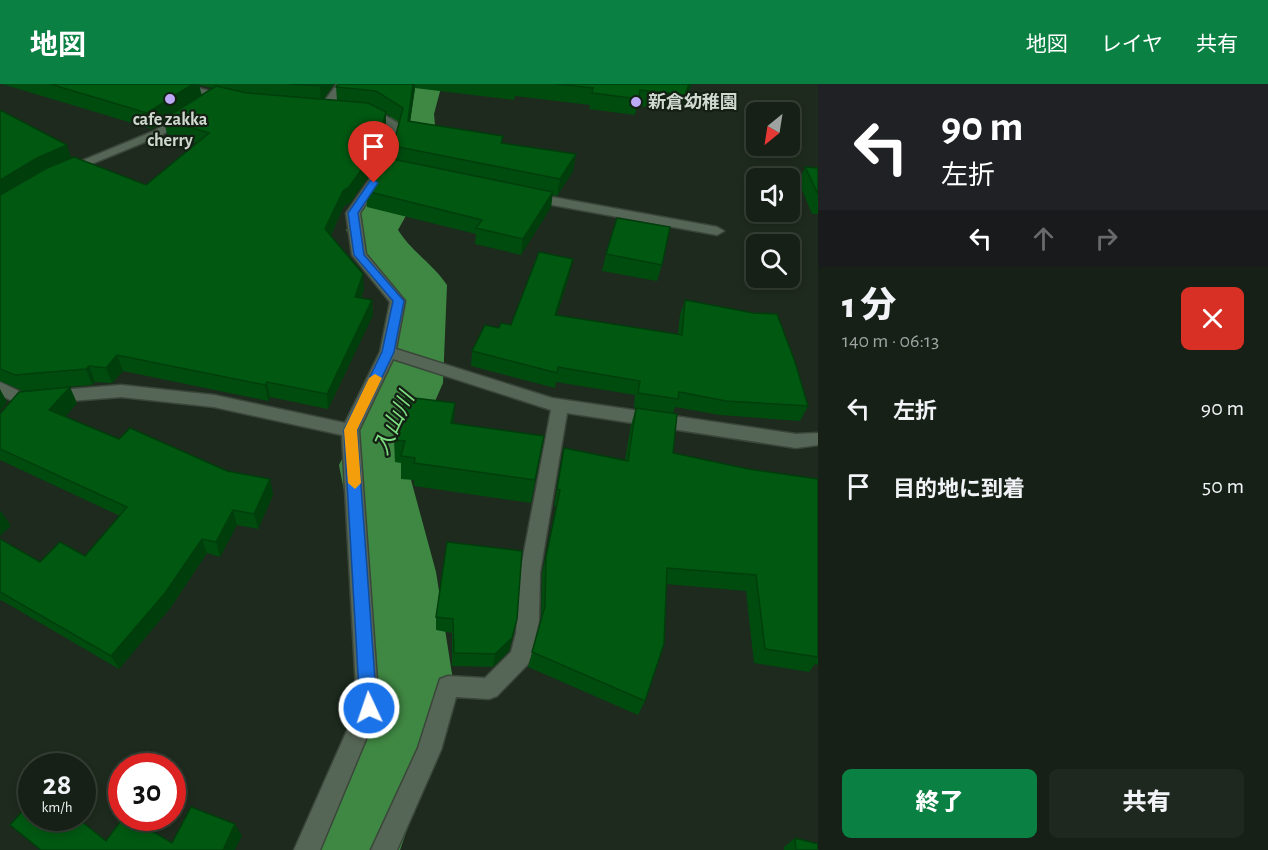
<!DOCTYPE html>
<html lang="ja">
<head>
<meta charset="utf-8">
<style>
  :root { --surface:#162016; --page:#1f281f; --text:#f1f3f6; --muted:#9ea3a1; --line:#353e35; --accent:#0b8043 }
  body { margin:0; font-family:"Alegreya Sans","Noto Sans JP",sans-serif; background:var(--page); color:var(--text); height:100vh; display:flex; flex-direction:column; font-size:22px; white-space:nowrap }
  * { box-sizing:border-box; margin:0 }
  p { font-size:20px; color:var(--muted) }
  .icon { flex:none; width:33px; height:33px; fill:none; stroke:currentColor; stroke-width:2; stroke-linecap:round; stroke-linejoin:round }
  .map { position:relative; flex:1; overflow:hidden }
  .details { display:flex; flex-direction:column; background:var(--surface); width:450px }
  .details>* { flex:none }
  .guide { background:#202124; color:#fff; overflow:hidden }
  .needle { width:39px; rotate:210deg }
  .controls { position:absolute; left:746px; top:18px; display:grid; gap:12px }
  .controls a { display:grid; place-items:center; width:54px; height:54px; border-radius:9px; background:var(--surface); box-shadow:0 3px 9px #0003,0 0 0 2px var(--line); font-size:30px }
  .speed { position:absolute; left:18px; top:669px; display:flex; gap:12px; font-size:30px; font-weight:700; text-align:center }
  .speed>* { display:grid; place-content:center; width:78px; height:78px; border-radius:50%; background:var(--surface); box-shadow:0 3px 9px #0003,0 0 0 2px var(--line); line-height:1 }
  .speed small { font-size:15px; font-weight:400 }
  .speed .limit { border:9px solid #d22; background:#fff; color:#111 }
  .pin { position:absolute; display:grid; place-items:center; width:51px; height:51px; color:#fff; margin:-62px -26px; border-radius:50% 50% 50% 0; rotate:-45deg; box-shadow:0 0 6px #0007 }
  .pin .icon { rotate:45deg }
  .me { position:absolute; width:66px; margin:-33px; rotate:357deg; stroke-linejoin:round; filter:drop-shadow(0 0 4px #0008) }
  .turn { display:flex; align-items:center; gap:21px; height:126px; padding:0 24px; font-size:27px }
  .turn .icon { width:78px; height:78px; stroke-width:2.5 }
  .turn b { display:block; font-size:42px; line-height:51px }
  .lanes { display:flex; align-items:center; height:57px; padding:0 24px; background:#0003; justify-content:center; gap:30px; direction:ltr }
  .lanes .off { opacity:.35 }
  .round { display:grid; place-items:center; flex:none; width:63px; height:63px; border-radius:9px; background:var(--page) }
  .summary { display:flex; align-items:center; justify-content:space-between; height:102px; padding:0 24px }
  h1 { font-size:36px; font-weight:800; line-height:45px }
  .cta { display:flex; gap:12px; margin-top:auto; padding:12px 24px }
  .cta a { flex:1; height:69px; border-radius:9px; background:var(--accent); color:#fff; font-size:24px; font-weight:800; line-height:69px; text-align:center }
  .cta a+a { background:var(--page); color:var(--text) }
  ul { padding:0; list-style:none }
  li { display:flex; align-items:center; gap:18px; height:78px; padding:0 24px }
  li div { flex:1 }
  li b { display:block; font-size:22px }
  li em { font-style:normal }
  header { display:flex; align-items:center; gap:36px; box-sizing:border-box; height:84px; padding:0 30px; background:var(--accent); color:#fff }
  header strong { font-size:28px }
  nav { display:flex; gap:33px; margin-inline-start:auto; font-size:21px }
  main { display:flex; flex:1; min-height:0 }
  .map>svg:first-child { display:block }
  .lines { fill:none; stroke-linecap:round; stroke-linejoin:round }
  .river { fill:#3f8843; fill-rule:evenodd }
  .street-casing { stroke:#3b463b; stroke-width:3 }
  .street { fill:#566656; fill-rule:evenodd }
  .wall { fill:#004c0f; fill-rule:evenodd }
  .shaded-wall { fill:#003e0c }
  .building { fill:#005811; stroke:#003e0c; stroke-width:1.5 }
  .route { fill:#1a73e8; stroke:#114b97; stroke-width:1.5 }
  .slow { fill:#f59e0b }
  .poi-dot { fill:#bcaaf6; stroke:#142014; stroke-width:2 }
  .labels { text-anchor:middle; stroke-width:4.5; stroke-linejoin:round; paint-order:stroke }
  .far-poi-label { font-size:18px; font-weight:bold; fill:#d0d9d0; stroke:#142014; text-anchor:start }
  .water-label { font-size:22px; font-style:italic; fill:#7ede81; stroke:#142014 }
</style>
</head>
<body>
<header>
<strong>地図</strong>
<nav><a>地図</a><a>レイヤ</a><a>共有</a></nav>
</header>
<main>
<div class="map">
<svg width="818" height="766" viewBox="0 0 818 766">
  <rect width="100%" height="100%" fill="#1d2a1d"/>
  <g class="lines">
    <path class="river" d="M 400,0 L 442,0 L 434,30 L 438,74 L 398,146 C 411,167 433,180 447,201 L 443,299 L 407,381 L 436,488 L 455,609 L 400,766 L 304,766 L 369,609 L 360,488 L 339,381 L 381,299 L 391,205 L 367,181 L 346,146 L 392,74 L 390,30 Z"/>
    <defs>
      <path id="street" d="M 166,0 L 184,0 L 235,14 L 229,17 Z
        M 337,0 L 348,0 L 329,26 L 321,26 L 319,24 Z
        M 363,24 L 376,26 L 401,41 L 390,83 L 360,129 L 366,170 L 405,217 L 396,265 L 552,314 L 796,350 L 818,349 L 818,361 L 796,364 L 567,329 L 540,489 L 539,537 L 531,573 L 528,580 L 497,612 L 489,615 L 456,613 L 441,666 L 397,766 L 371,766 L 418,664 L 440,595 L 448,592 L 485,594 L 511,568 L 516,549 L 520,489 L 551,326 L 393,275 L 359,346 L 379,624 L 320,766 L 294,766 L 357,624 L 342,351 L 214,323 L 121,313 L 21,321 L 0,311 L 0,298 L 23,309 L 121,301 L 214,311 L 345,339 L 380,268 L 390,218 L 352,171 L 346,129 L 378,83 L 389,42 L 369,31 L 359,29 L 359,25 Z
        M 185,28 L 191,31 L 189,33 L 162,51 L 67,90 L 59,90 L 57,87 L 154,47 Z
        M 530,109 L 717,143 L 724,147 L 717,151 L 525,116 L 525,110 Z"/>
    </defs>
    <use href="#street" class="street-casing"/>
    <use href="#street" class="street"/>
  </g>
  <path class="wall" d="M 2,0 L 334,0 L 324,15 L 337,16 L 336,3 L 338,0 L 692,0 L 680,27 L 637,22 L 635,31 L 589,25 L 590,21 L 515,12 L 514,16 L 415,4 L 410,37 L 502,59 L 576,70 L 573,87 L 557,112 L 552,111 L 551,123 L 521,171 L 475,160 L 476,150 L 367,123 L 366,107 L 394,75 L 393,62 L 399,38 L 386,30 L 386,43 L 376,82 L 350,119 L 344,122 L 331,151 L 364,205 L 361,214 L 372,216 L 373,231 L 328,325 L 270,313 L 268,317 L 123,287 L 112,299 L 95,298 L 92,301 L 23,307 L 0,297 L 0,26 L 71,74 L 146,101 L 196,59 L 167,50 L 164,37 L 152,45 ZM 199,1 L 212,4 L 201,11 Z
    M 805,83 L 818,84 L 818,130 L 812,130 L 799,99 Z
    M 606,170 L 662,181 L 657,197 L 602,187 Z
    M 570,189 L 557,231 L 678,250 L 680,231 L 685,216 L 808,322 L 800,337 L 720,331 L 675,323 L 673,329 L 673,369 L 748,385 L 818,395 L 818,581 L 815,580 L 809,588 L 754,579 L 746,507 L 666,500 L 645,617 L 638,631 L 528,583 L 541,536 L 542,489 L 556,422 L 554,422 L 564,364 L 625,376 L 631,341 L 636,324 L 634,324 L 635,311 L 556,298 L 555,304 L 471,282 L 472,267 L 499,244 L 511,241 Z
    M 77,319 L 65,333 L 119,355 L 227,387 L 270,395 L 273,411 L 258,445 L 237,441 L 220,473 L 207,469 L 171,523 L 119,585 L 1,516 L 0,518 L 0,455 L 40,478 L 85,472 L 120,432 L 0,376 L 0,330 Z
    M 454,340 L 544,352 L 531,419 L 414,402 L 414,396 L 401,395 L 401,379 L 395,378 L 394,356 Z
    M 436,533 L 517,535 L 509,567 L 493,583 L 452,582 L 452,549 L 436,546 Z
    M 795,754 L 818,766 L 784,766 L 784,763 Z"/>
  <path class="shaded-wall" d="M 193,0 L 199,0 L 202,13 L 164,35 L 164,37 L 152,45 L 147,29 Z
    M 321,0 L 334,0 L 321,19 L 320,2 Z
    M 413,0 L 415,0 L 415,4 L 408,53 L 408,37 Z
    M 689,0 L 692,0 L 680,27 L 685,11 Z
    M 386,28 L 386,43 L 376,82 L 350,119 L 344,122 L 326,160 L 325,145 L 343,107 Z
    M 67,61 L 72,76 L 0,115 L 0,96 L 37,74 Z
    M 576,70 L 573,87 L 557,112 L 560,95 Z
    M 553,108 L 551,123 L 521,171 L 523,155 Z
    M 573,175 L 570,189 L 552,246 L 555,231 Z
    M 363,190 L 364,205 L 356,229 L 355,213 Z
    M 372,216 L 373,231 L 328,325 L 327,310 Z
    M 117,271 L 123,287 L 112,299 L 106,284 Z
    M 89,282 L 95,298 L 92,301 L 86,285 Z
    M 267,298 L 270,313 L 268,317 L 265,301 Z
    M 70,303 L 77,319 L 57,342 L 49,326 Z
    M 0,305 L 7,318 L 0,327 Z
    M 455,319 L 454,342 L 451,339 Z
    M 270,395 L 273,411 L 258,445 L 254,430 Z
    M 233,426 L 237,441 L 220,473 L 216,458 Z
    M 1,427 L 11,442 L 0,452 L 0,428 Z
    M 202,455 L 207,469 L 171,523 L 119,585 L 111,572 Z
    M 517,535 L 509,567 L 493,583 L 495,570 Z
    M 235,740 L 242,752 L 235,766 L 223,766 Z"/>
  <path class="building" d="M 50,0 L 193,0 L 147,29 Z
    M 289,0 L 321,0 L 320,2 Z
    M 338,0 L 413,0 L 408,37 L 503,52 L 501,59 L 576,70 L 560,95 L 393,62 L 403,24 L 376,7 L 336,3 Z
    M 556,0 L 689,0 L 685,11 L 640,6 L 639,15 L 592,9 L 593,4 Z
    M 216,2 L 247,9 L 368,19 L 386,28 L 375,67 L 349,103 L 343,107 L 325,145 L 363,190 L 355,213 L 372,216 L 327,310 L 267,298 L 265,301 L 117,271 L 106,284 L 89,282 L 86,285 L 15,291 L 0,285 L 0,111 L 47,84 L 74,73 L 146,101 L 209,49 L 164,35 Z
    M 0,26 L 67,61 L 37,74 L 0,96 Z
    M 388,74 L 553,108 L 523,155 L 476,144 L 482,136 L 366,107 Z
    M 805,83 L 818,84 L 818,110 Z
    M 617,134 L 670,143 L 662,181 L 606,170 Z
    M 539,168 L 573,175 L 555,231 L 682,251 L 685,216 L 753,229 L 777,230 L 795,278 L 808,322 L 726,317 L 679,308 L 678,315 L 638,309 L 640,297 L 558,283 L 557,289 L 472,267 L 485,241 L 499,244 L 501,239 L 511,241 Z
    M 70,303 L 49,326 L 119,355 L 130,344 L 227,387 L 270,395 L 254,430 L 233,426 L 216,458 L 202,455 L 165,509 L 111,572 L 0,508 L 0,455 L 40,478 L 60,458 L 85,472 L 127,423 L 0,365 L 0,330 L 19,308 Z
    M 406,313 L 455,319 L 451,339 L 544,352 L 535,396 L 414,379 L 415,374 L 401,372 L 405,357 L 394,356 Z
    M 636,324 L 677,330 L 673,369 L 748,385 L 818,395 L 818,573 L 765,565 L 756,491 L 667,484 L 664,560 L 645,617 L 532,568 L 545,522 L 546,473 L 560,406 L 557,405 L 564,364 L 628,377 Z
    M 447,458 L 522,467 L 517,535 L 512,554 L 495,570 L 454,569 L 453,535 L 436,533 Z
    M 32,717 L 32,734 L 77,734 L 106,757 L 123,734 L 130,734 L 172,759 L 191,723 L 235,740 L 223,766 L 41,766 L 10,741 Z
    M 795,754 L 818,760 L 818,766 L 796,766 Z"/>
  <path class="route" d="M 374,96 L 378,99 L 358,129 L 364,171 L 404,217 L 394,268 L 357,346 L 377,624 L 375,630 L 369,632 L 362,630 L 360,624 L 344,346 L 382,268 L 393,217 L 354,171 L 348,129 L 370,97 Z"/>
  <path class="slow" d="M 375,290 L 382,294 L 357,346 L 361,399 L 355,405 L 348,399 L 344,346 L 369,294 Z"/>
  <g class="poi-dot">
    <circle cx="170" cy="15" r="6"/>
    <circle cx="636" cy="18" r="6"/>
  </g>
  <g class="labels">
    <g class="far-poi-label">
      <text x="648" y="24">新倉幼稚園</text>
      <text x="170" y="41" text-anchor="middle">cafe zakka<tspan x="170" dy="21">cherry</tspan></text>
    </g>
    <g class="water-label">
      <text transform="translate(393 339) rotate(-65)" y="8">入山川</text>
    </g>
  </g>
</svg>
<div class="controls">
<a><svg class="needle" viewBox="-14 -14 28 28"><path d="M0-13l5 13h-10z" fill="#e53935"/><path d="M0 13l5-13h-10z" fill="#9ea3a1"/></svg></a>
<a><svg class="icon" aria-label="sound" viewBox="0 0 24 24"><path d="M4 9h4l5-4v14l-5-4H4zM17 9q2 3 0 6"/></svg></a>
<a><svg class="icon" aria-label="search" viewBox="0 0 24 24"><circle cx="10" cy="10" r="6"/><path d="M15 15l6 6"/></svg></a>
</div>
<div class="speed"><div>28<small>km/h</small></div><div class="limit">30</div></div>
<div class="pin" style="left:374px;top:99px;background:#d93025"><svg class="icon" aria-label="arrive" viewBox="0 0 24 24"><path d="M6 21V4h12l-3 4 3 4H6"/></svg></div>
<svg class="me" style="left:369px;top:624px" viewBox="-20 -20 40 40"><circle r="17" fill="#1a73e8" stroke="#fff" stroke-width="3"/><path d="M0-11L8 9 0 5-8 9z" fill="#fff"/></svg>
</div>
<section class="details">
<div class="guide">
<div class="turn"><svg class="icon" aria-label="left" viewBox="0 0 24 24"><path d="M17 20v-9H6M10 6l-5 5 5 5"/></svg><div><b>90 m</b>左折</div></div>
<div class="lanes"><svg class="icon" aria-label="left" viewBox="0 0 24 24"><path d="M17 20v-9H6M10 6l-5 5 5 5"/></svg><svg class="icon off" aria-label="ahead" viewBox="0 0 24 24"><path d="M12 20V5M6 11l6-6 6 6"/></svg><svg class="icon off" aria-label="right" viewBox="0 0 24 24"><path d="M7 20v-9h11M14 6l5 5-5 5"/></svg></div>
</div>
<div class="summary"><div><h1>1 分</h1><p>140 m · 06:13</p></div><a class="round" style="background:#d93025;color:#fff"><svg class="icon" aria-label="close" viewBox="0 0 24 24"><path d="M6 6l12 12M18 6L6 18"/></svg></a></div>
<ul>
<li><svg class="icon" aria-label="left" viewBox="0 0 24 24"><path d="M17 20v-9H6M10 6l-5 5 5 5"/></svg><div><b>左折</b></div><em>90 m</em></li>
<li><svg class="icon" aria-label="arrive" viewBox="0 0 24 24"><path d="M6 21V4h12l-3 4 3 4H6"/></svg><div><b>目的地に到着</b></div><em>50 m</em></li>
</ul>
<div class="cta"><a>終了</a><a>共有</a></div>
</section>
</main>
</body>
</html>
